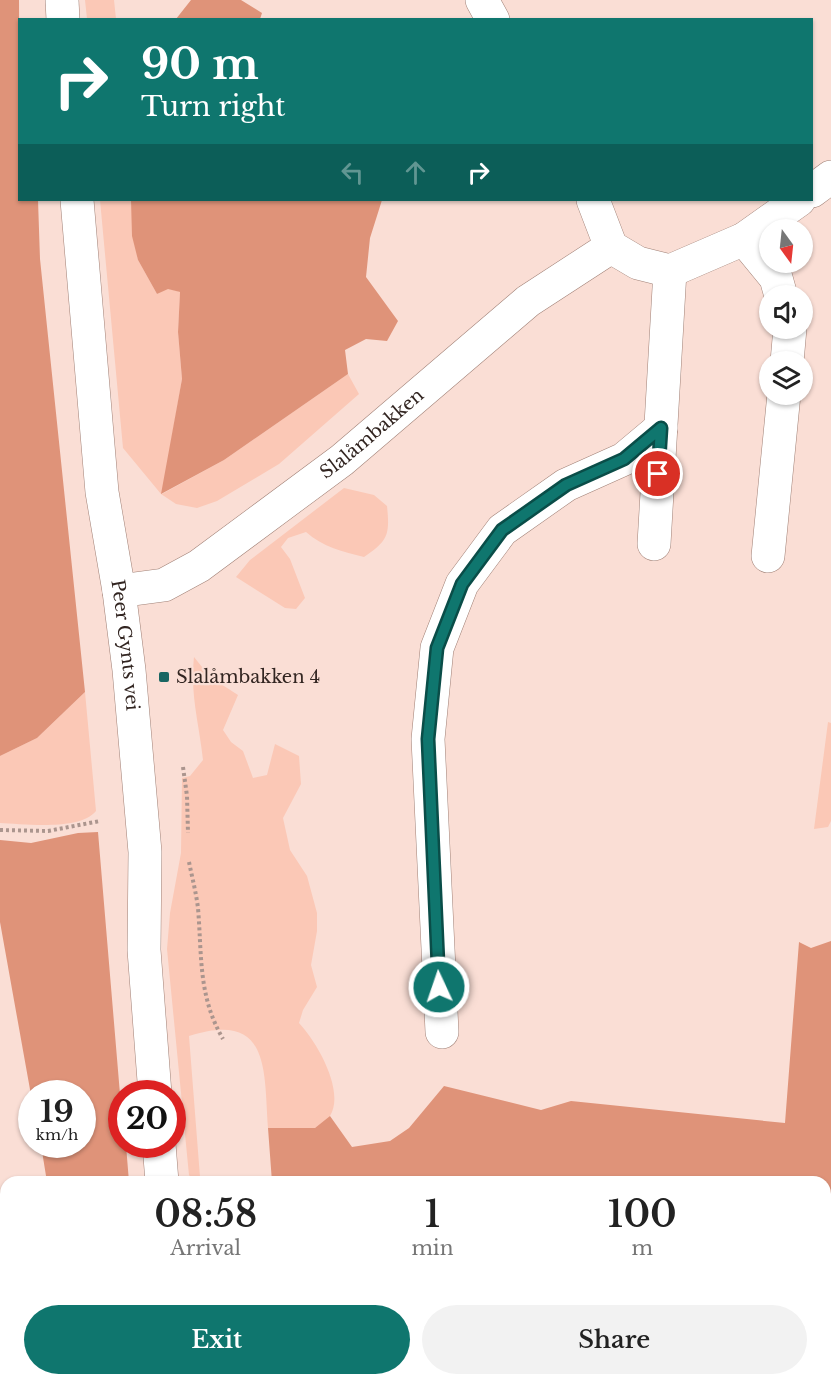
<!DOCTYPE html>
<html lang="en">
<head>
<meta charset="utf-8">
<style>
  :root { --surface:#fff; --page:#f2f2f2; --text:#222; --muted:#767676; --accent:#0f766e }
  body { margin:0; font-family:"Libre Baskerville",serif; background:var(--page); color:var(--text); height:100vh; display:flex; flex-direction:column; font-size:22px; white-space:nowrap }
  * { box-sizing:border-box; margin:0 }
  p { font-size:20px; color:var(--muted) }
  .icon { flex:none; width:33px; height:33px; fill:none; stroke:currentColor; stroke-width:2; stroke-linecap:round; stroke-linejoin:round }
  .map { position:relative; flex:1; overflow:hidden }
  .drawer { position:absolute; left:0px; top:1176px; width:831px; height:210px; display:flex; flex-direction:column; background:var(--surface); border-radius:18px 18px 0 0; box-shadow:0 2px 4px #0004 }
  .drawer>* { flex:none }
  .guide { position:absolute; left:18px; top:18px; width:795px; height:183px; border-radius:0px; box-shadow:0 2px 4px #0004; background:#0f766e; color:#fff; overflow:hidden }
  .needle { width:39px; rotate:165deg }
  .controls { position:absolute; left:759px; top:219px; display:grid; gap:12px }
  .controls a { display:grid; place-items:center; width:54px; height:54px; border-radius:50%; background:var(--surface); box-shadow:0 2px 4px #0004; font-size:30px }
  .speed { position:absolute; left:18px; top:1080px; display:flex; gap:12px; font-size:30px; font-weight:700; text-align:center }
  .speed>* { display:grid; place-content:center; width:78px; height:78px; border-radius:50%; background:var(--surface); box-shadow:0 2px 4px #0004; line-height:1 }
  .speed small { font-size:15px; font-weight:400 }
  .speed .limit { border:9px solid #d22; background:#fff; color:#111 }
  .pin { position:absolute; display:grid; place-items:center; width:51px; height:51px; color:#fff; margin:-26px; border:3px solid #fff; border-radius:50%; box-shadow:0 2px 6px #0007 }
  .me { position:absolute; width:66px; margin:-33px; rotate:357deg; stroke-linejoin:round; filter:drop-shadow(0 0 4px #0008) }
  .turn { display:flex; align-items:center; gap:21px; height:126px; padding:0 24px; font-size:27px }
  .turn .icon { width:78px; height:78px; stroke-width:2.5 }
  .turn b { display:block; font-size:42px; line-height:51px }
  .lanes { display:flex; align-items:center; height:57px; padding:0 24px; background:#0003; justify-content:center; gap:30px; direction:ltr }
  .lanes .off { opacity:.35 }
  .eta { display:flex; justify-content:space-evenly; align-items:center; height:102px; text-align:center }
  .eta b { font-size:36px; font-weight:600; line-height:42px }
  .primary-button { display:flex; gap:12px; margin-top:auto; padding:12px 24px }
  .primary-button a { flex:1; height:69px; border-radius:36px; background:var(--accent); color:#fff; font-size:24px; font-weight:600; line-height:69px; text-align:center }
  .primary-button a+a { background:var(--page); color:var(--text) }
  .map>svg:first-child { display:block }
  .green { fill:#fbc8b6 }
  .forest { fill:#df9379 }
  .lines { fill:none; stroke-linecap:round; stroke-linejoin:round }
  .minor-casing { stroke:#a08076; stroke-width:34 }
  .path { stroke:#ab958e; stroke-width:4; stroke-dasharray:3 3; stroke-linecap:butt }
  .minor { stroke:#fff; stroke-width:33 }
  .route-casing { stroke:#0a4d48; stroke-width:15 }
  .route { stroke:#0f766e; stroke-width:10 }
  .poi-dot { fill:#196662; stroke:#faded5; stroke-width:2 }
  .labels { text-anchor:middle; stroke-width:4.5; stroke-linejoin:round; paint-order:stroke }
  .street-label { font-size:18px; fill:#322521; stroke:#faded5 }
  .poi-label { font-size:18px; fill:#322521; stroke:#faded5; text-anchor:start }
</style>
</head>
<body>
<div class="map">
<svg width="831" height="1386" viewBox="0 0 831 1386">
  <rect width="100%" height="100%" fill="#faded5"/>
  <path class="green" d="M 85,0 L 114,0 L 116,19 L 87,19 Z
    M 100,200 L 131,200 L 138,260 L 157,294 L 168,288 L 180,292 L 178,332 L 182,379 L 162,494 L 224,460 L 348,374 L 359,394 L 279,464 L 217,501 L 197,508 L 176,504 L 161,494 L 123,448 Z
    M 344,488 L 374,495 L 387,506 C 390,535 388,541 364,557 C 343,552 323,547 306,532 L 288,538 L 281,547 L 290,559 L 305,598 L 296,609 L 285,608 L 236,577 L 250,560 Z
    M 194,657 L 210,677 L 238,695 L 223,730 L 231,742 L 243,751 L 253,778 L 267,775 L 275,744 L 299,756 L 301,784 L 283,818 L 290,850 L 307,876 L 317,913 L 317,931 L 311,965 L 317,987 L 303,1010 L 299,1023 C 319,1044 358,1111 315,1128 C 304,1133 281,1128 268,1128 C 264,1069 270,1010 189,1036 L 200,1177 L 193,1180 L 189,1175 L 167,949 L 170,913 L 181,853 L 182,778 L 190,776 L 203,760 C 199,722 190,696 194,657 Z
    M 85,692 L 96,811 C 80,831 24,824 0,823 L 0,756 L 37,738 Z
    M 828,722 L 831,723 L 831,821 L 828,827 L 814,829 Z"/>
  <path class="forest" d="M 0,0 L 19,0 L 20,200 L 38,200 L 40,259 L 85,692 L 37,738 L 0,756 Z
    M 191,0 L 241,0 L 262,13 L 260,19 L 176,19 Z
    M 131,200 L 382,200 L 370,238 L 366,277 L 398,321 L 387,341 L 366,339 L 345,350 L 348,374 L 224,460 L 161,494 L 182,379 L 178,332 L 180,292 L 168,289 L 157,294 L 138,260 L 132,236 Z
    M 98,832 L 121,1106 L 122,1144 L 126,1145 L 129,1182 L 47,1182 L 41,1145 L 82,1144 L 82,1094 L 31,1095 L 0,922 L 0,840 L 31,843 L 78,833 Z
    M 831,941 L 831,1386 L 300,1386 L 300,1380 L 825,1380 L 825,1182 L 272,1182 L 268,1128 L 315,1128 L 330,1116 L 352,1147 L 390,1141 L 409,1128 L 444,1086 L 541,1110 L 571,1101 L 785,1123 L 799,942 L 811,948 Z
    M 34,1380 L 140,1380 L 140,1386 L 35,1386 Z"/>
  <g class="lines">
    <defs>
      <g id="minor">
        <path d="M 62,0 L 63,20"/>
        <path d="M 482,0 L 493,20"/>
        <path d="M 812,191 L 831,177"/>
        <path id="s1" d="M 77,200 L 102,492 L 119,591 L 129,670 L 145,852 L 144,950 L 155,1094"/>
        <path d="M 593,200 L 611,247 L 638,263 L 670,271 L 744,239 L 799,200"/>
        <path d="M 744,239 L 776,278 L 781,296"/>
        <path d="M 787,362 L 790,328"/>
        <path d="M 654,544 L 670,271"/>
        <path d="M 768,556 L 784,394"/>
        <path id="s2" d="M 119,591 L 164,585 L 199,566 L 342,460 L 528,301 L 611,247"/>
        <path d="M 442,1032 L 428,739 L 437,648 L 462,584 L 502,530 L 566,485 L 624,459 L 661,428"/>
        <path d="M 159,1144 L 162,1182"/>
        <path d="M 173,1380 L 173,1386"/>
      </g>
    </defs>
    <use href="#minor" class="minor-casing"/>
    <path class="path" d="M 183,767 L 187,796 L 188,833
      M 0,830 L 48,831 L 100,821
      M 189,862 C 192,877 196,892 198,908 C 202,956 198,996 223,1039"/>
    <use href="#minor" class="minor"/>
  </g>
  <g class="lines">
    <defs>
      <path id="route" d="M 439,987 L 428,739 L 437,648 L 462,584 L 502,530 L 566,485 L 624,459 L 661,428 L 658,474"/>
    </defs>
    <use href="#route" class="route-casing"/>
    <use href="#route" class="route"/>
  </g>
  <rect class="poi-dot" x="158" y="671" width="12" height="12" rx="3"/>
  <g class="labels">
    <g class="street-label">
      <text dy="6" stroke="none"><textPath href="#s2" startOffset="303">Slalåmbakken</textPath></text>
      <text dy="6" stroke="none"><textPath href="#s1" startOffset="448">Peer Gynts vei</textPath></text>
    </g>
    <g class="poi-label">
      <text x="176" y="683">Slalåmbakken 4</text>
    </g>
  </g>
</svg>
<div class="controls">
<a><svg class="needle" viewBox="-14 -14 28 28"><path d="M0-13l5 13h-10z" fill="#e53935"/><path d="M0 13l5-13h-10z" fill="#767676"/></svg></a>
<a><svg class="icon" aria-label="sound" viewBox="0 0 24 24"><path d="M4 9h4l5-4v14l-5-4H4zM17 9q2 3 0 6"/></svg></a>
<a><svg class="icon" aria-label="layers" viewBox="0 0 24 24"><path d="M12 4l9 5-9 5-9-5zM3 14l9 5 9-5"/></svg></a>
</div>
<div class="speed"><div>19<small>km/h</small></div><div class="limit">20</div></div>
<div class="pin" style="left:658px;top:474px;background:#d93025"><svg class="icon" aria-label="arrive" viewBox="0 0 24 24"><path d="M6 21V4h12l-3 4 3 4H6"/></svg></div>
<svg class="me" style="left:439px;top:987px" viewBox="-20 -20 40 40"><circle r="17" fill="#0f766e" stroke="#fff" stroke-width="3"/><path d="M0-11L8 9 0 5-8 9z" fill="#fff"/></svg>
<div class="guide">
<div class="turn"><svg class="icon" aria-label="right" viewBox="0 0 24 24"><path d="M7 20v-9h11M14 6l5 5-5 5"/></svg><div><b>90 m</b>Turn right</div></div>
<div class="lanes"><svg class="icon off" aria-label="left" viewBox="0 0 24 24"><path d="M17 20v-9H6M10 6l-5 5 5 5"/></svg><svg class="icon off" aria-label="ahead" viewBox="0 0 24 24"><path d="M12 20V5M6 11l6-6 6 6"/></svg><svg class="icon" aria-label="right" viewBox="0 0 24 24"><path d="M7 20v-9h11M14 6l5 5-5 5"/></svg></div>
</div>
<section class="drawer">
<div class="eta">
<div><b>08:58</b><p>Arrival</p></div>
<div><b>1</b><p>min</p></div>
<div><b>100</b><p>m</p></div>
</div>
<div class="primary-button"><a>Exit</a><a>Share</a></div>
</section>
</div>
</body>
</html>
